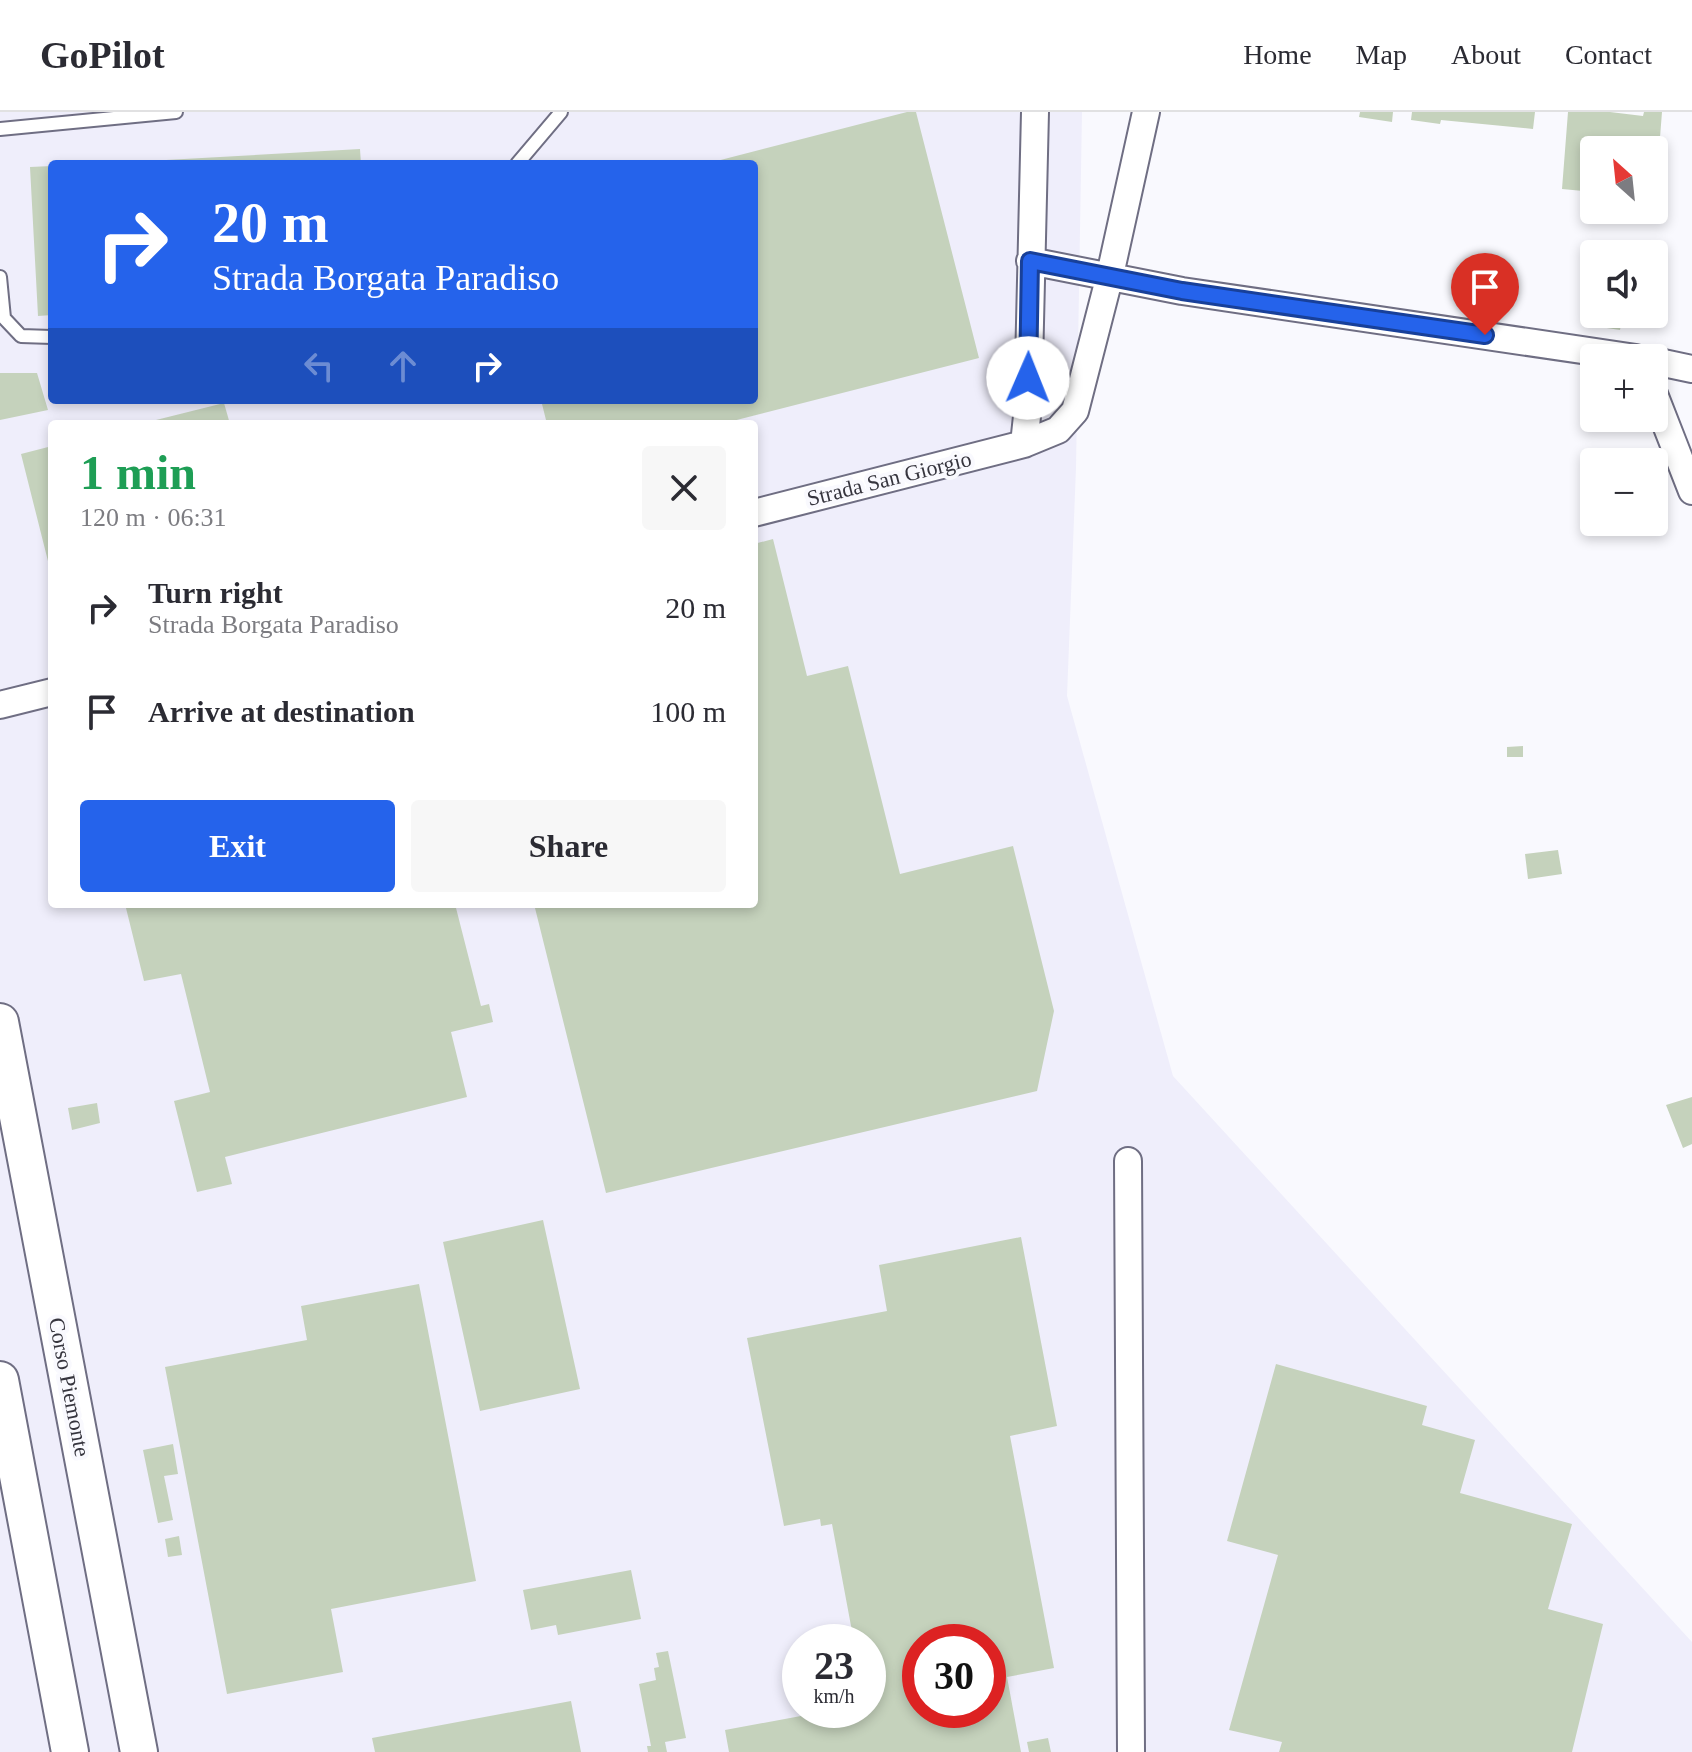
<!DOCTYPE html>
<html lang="en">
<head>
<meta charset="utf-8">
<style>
  :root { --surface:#fff; --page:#f7f7f7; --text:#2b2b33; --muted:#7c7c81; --line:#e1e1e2; --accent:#2563eb }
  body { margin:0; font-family:Georgia,serif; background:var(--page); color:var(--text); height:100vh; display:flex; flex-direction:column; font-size:30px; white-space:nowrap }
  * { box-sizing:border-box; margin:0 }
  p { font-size:26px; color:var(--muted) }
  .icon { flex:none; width:44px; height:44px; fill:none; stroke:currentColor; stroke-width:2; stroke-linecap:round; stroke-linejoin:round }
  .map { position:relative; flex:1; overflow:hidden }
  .side { position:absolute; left:48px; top:308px; width:710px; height:488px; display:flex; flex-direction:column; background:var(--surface); border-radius:8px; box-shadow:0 4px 12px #0003 }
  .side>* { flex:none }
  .guide { position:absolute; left:48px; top:48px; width:710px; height:244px; border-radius:8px; box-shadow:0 4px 12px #0003; background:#2563eb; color:#fff; overflow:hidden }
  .needle { width:52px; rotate:333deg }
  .fabs { position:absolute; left:1580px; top:24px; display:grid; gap:16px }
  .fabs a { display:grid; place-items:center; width:88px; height:88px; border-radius:8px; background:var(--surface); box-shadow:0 4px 12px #0003; font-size:40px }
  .speed { position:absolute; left:782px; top:1512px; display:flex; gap:16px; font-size:40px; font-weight:700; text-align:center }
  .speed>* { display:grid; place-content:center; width:104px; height:104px; border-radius:50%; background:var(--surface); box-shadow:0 4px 12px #0003; line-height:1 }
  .speed small { font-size:20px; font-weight:400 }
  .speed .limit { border:12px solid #d22; background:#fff; color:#111 }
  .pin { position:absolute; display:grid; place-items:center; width:68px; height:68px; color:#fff; margin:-82px -34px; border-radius:50% 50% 50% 0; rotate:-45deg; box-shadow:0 0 8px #0007 }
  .pin .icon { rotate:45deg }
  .me { position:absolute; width:88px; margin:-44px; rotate:1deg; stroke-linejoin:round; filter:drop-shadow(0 0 6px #0008) }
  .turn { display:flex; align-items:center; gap:28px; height:168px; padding:0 32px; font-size:36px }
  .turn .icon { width:104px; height:104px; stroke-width:2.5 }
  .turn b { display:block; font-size:56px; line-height:68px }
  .lanes { display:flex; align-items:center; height:76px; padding:0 32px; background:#0003; justify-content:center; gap:40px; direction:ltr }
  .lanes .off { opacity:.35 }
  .round { display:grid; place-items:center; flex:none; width:84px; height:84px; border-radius:8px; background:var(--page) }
  .summary { display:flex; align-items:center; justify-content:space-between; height:136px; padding:0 32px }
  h1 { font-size:48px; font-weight:700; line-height:60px; color:#1e9e55 }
  .button { display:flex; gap:16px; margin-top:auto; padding:16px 32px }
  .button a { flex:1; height:92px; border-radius:8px; background:var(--accent); color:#fff; font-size:32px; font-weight:700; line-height:92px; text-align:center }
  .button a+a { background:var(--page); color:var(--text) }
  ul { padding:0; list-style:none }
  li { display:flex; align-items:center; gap:24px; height:104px; padding:0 32px }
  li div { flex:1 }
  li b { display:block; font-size:30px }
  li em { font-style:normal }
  header { display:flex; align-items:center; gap:48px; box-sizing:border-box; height:112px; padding:0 40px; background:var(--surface); border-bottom:2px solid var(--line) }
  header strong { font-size:38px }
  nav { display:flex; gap:44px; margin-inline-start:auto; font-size:28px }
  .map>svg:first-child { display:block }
  .built { fill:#efeefb; fill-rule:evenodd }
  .building { fill:#c5d2bc; fill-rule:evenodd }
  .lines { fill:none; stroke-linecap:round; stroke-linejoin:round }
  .lane-casing { stroke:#6f6e83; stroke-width:16 }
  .street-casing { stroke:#6f6e83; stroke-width:30 }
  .secondary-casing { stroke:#6f6e83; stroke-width:40 }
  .lane { stroke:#fff; stroke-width:12 }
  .street { stroke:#fff; stroke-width:26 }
  .secondary { stroke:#fff; stroke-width:36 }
  .route-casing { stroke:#184099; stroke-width:20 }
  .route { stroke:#2563eb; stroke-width:14 }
  .labels { text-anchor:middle; stroke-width:8; stroke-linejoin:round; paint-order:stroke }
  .street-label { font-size:22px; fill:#36353e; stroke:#f9f9fe }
</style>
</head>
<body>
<header>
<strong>GoPilot</strong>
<nav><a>Home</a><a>Map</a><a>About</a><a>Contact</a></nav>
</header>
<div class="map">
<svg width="1692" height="1640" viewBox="0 0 1692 1640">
  <rect width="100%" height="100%" fill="#f9f9fe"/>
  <path class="built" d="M 0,0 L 1082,0 L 1076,356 L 1067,584 L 1173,964 L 1692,1530 L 1692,1640 L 0,1640 ZM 52,52 L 754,52 L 754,288 L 52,288 ZM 52,312 L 754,312 L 754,792 L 52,792 ZM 800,1530 L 868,1530 L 868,1598 L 800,1598 ZM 920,1530 L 988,1530 L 988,1598 L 920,1598 Z"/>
  <path class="building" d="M 907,0 L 916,0 L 979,246 L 721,312 L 547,312 L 541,288 L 754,288 L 754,52 L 709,51 Z
    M 1360,0 L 1393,0 L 1392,10 L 1359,5 Z
    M 1412,0 L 1535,0 L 1533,17 L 1441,8 L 1440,12 L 1411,8 Z
    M 1568,0 L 1610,0 L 1643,4 L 1644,0 L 1662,0 L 1658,51 L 1654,51 L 1654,38 L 1594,38 L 1594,80 L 1562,77 Z
    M 360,37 L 361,52 L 130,52 L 130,50 Z
    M 52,54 L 52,203 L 38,204 L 30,55 Z
    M 1601,202 L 1623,202 L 1620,218 L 1600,215 Z
    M 0,261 L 37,261 L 48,298 L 0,308 Z
    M 224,291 L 230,312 L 144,312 L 144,311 Z
    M 52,334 L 52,461 L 51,461 L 21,342 Z
    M 773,427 L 807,564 L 848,554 L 900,762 L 1013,734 L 1054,899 L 1037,979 L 606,1081 L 534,792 L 754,792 L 754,432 Z
    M 1523,634 L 1523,645 L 1507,645 L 1507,635 Z
    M 1558,738 L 1562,762 L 1528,767 L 1525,742 Z
    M 125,792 L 455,792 L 481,894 L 489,892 L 493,910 L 451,920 L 467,985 L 225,1045 L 232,1072 L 197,1080 L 174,989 L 210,980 L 181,862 L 144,869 Z
    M 1692,985 L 1692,1032 L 1683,1036 L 1666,993 Z
    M 97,991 L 100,1011 L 72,1018 L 68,996 Z
    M 543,1108 L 580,1277 L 480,1299 L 443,1130 Z
    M 1021,1125 L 1057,1314 L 1010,1324 L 1054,1556 L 1007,1565 L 1021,1640 L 729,1640 L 725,1618 L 833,1598 L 868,1598 L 868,1530 L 854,1530 L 832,1412 L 821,1414 L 820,1407 L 784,1414 L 747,1226 L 887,1199 L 879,1153 ZM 920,1530 L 988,1530 L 988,1598 L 920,1598 Z
    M 419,1172 L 476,1469 L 331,1497 L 343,1560 L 227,1582 L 165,1255 L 307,1228 L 301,1194 Z
    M 1276,1252 L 1427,1294 L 1422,1313 L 1475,1328 L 1460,1381 L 1572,1412 L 1548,1497 L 1603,1512 L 1572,1640 L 1279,1640 L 1282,1630 L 1229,1618 L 1278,1443 L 1227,1429 Z
    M 173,1332 L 178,1362 L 164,1364 L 173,1408 L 158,1411 L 143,1338 Z
    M 179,1424 L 182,1443 L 168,1445 L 165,1427 Z
    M 631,1458 L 641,1507 L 558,1523 L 556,1513 L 531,1518 L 523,1478 Z
    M 668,1539 L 686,1626 L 665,1630 L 667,1640 L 648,1640 L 647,1634 L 651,1634 L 639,1572 L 656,1568 L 654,1556 L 659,1555 L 656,1541 Z
    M 571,1589 L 581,1640 L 375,1640 L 372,1626 Z
    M 1048,1626 L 1051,1640 L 1029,1640 L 1027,1630 Z"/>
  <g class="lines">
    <defs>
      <path id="lane" d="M 0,17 L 176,0
        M 517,52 L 561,0
        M 0,165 L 4,206 L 21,224 L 52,225"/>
      <path id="street" d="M 1030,149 L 1182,179 L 1636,246
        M 1654,249 L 1692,257
        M 1654,282 L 1692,379
        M 1024,332 L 1028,295 L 1035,0
        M 754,401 L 1024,332 L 1058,318 L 1075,299 L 1110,163 L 1146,0
        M 0,593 L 52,580
        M 1128,1049 L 1131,1640"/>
      <path id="secondary" d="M 0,910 L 139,1640
        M 0,1268 L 70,1640"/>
    </defs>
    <use href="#lane" class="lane-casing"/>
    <use href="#street" class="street-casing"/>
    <use href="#secondary" class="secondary-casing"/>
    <use href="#lane" class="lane"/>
    <use href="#street" class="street"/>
    <use href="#secondary" class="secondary"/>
  </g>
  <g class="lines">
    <defs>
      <path id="route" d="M 1028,266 L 1030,149 L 1182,179 L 1485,223"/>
    </defs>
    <use href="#route" class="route-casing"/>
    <use href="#route" class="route"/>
  </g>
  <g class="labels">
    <g class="street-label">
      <text transform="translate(889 366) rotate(-14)" y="8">Strada San Giorgio</text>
      <text transform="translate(70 1275) rotate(79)" y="8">Corso Piemonte</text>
    </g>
  </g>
</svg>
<div class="fabs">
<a><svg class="needle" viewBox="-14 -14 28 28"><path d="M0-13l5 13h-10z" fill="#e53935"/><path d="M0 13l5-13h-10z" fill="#7c7c81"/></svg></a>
<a><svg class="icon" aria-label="sound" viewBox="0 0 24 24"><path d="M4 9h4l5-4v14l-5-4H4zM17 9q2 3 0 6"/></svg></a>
<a>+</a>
<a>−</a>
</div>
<div class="speed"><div>23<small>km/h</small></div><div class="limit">30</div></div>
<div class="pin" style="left:1485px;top:223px;background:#d93025"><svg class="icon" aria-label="arrive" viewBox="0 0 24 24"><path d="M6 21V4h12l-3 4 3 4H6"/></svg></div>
<svg class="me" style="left:1028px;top:266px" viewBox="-20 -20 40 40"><circle r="19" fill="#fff"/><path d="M0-13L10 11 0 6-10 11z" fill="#2563eb"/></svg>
<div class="guide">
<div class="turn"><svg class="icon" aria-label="right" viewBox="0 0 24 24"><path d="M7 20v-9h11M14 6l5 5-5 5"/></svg><div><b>20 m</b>Strada Borgata Paradiso</div></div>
<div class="lanes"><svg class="icon off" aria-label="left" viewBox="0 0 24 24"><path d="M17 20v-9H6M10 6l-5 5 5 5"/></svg><svg class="icon off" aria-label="ahead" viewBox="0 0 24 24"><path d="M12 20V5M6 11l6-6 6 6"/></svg><svg class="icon" aria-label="right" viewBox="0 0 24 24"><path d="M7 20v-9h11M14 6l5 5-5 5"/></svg></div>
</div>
<section class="side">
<div class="summary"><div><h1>1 min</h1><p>120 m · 06:31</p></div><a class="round"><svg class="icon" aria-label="close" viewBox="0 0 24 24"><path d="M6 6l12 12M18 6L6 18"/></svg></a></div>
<ul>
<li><svg class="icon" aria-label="right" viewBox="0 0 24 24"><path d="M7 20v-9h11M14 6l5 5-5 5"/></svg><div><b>Turn right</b><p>Strada Borgata Paradiso</p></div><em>20 m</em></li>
<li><svg class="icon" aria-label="arrive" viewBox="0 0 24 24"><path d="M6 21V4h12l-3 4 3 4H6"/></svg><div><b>Arrive at destination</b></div><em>100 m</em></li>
</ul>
<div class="button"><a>Exit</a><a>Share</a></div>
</section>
</div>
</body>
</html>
